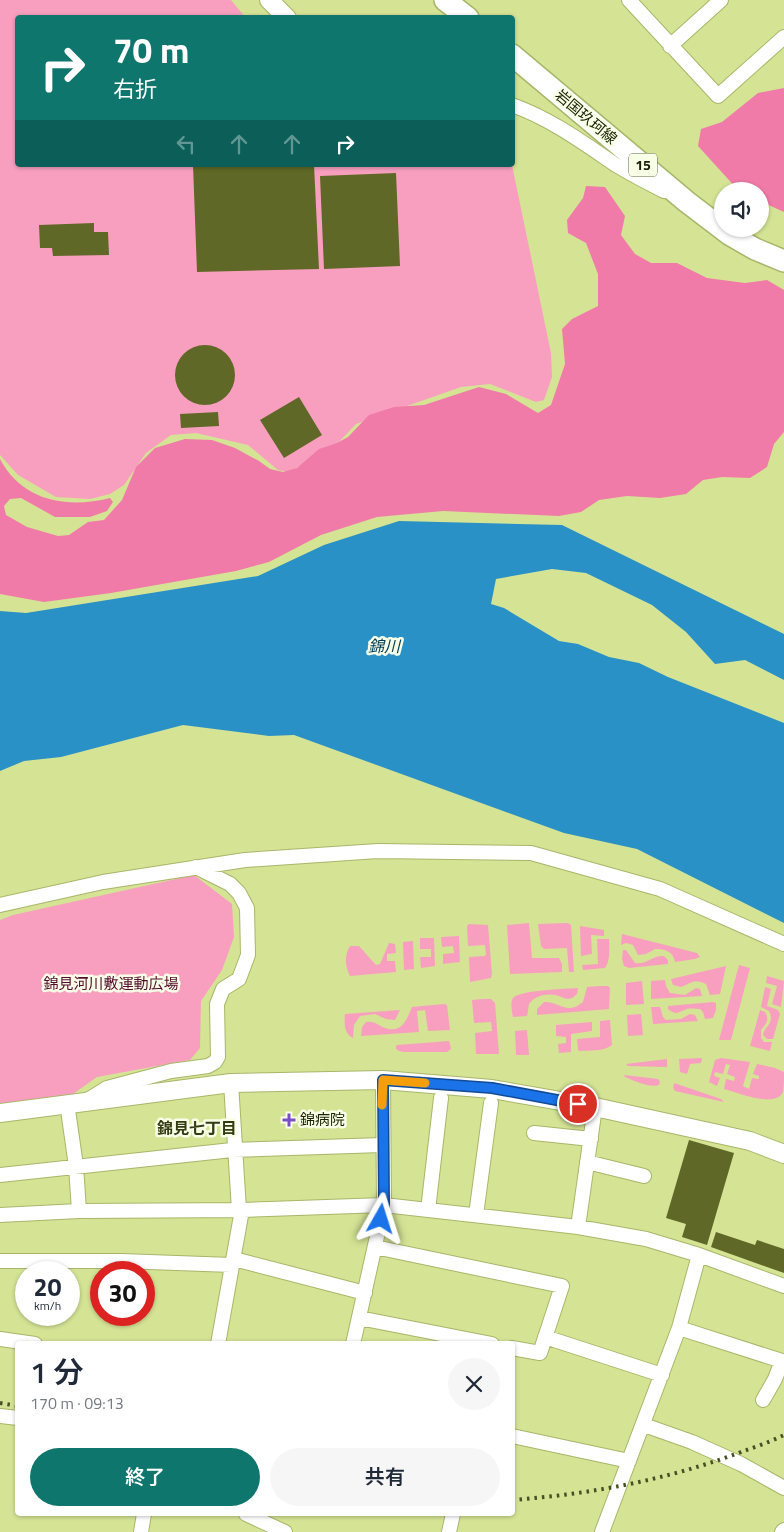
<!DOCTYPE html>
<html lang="ja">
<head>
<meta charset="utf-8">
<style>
  :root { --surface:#fff; --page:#f6f6f7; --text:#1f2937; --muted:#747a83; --accent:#0f766e }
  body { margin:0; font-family:"Titillium Web","Noto Sans JP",sans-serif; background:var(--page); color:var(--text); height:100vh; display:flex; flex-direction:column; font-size:19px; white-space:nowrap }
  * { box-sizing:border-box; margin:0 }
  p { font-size:16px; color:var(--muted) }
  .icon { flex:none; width:28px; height:28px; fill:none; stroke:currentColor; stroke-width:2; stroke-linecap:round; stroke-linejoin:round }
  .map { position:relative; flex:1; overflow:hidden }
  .side { position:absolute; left:15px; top:1341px; width:500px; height:175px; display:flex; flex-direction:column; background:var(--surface); border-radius:5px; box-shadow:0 1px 4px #0004 }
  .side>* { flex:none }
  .hud { position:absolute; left:15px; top:15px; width:500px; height:152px; border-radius:5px; box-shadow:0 1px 4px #0004; background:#0f766e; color:#fff; overflow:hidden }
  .tools { position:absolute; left:714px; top:182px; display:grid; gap:10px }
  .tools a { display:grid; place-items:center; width:55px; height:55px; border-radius:50%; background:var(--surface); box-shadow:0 1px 4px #0004; font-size:25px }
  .speed { position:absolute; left:15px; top:1261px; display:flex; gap:10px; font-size:25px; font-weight:700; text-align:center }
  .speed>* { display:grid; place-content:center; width:65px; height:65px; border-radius:50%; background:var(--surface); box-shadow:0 1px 4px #0004; line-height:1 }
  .speed small { font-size:12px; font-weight:400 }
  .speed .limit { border:8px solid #d22; background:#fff; color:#111 }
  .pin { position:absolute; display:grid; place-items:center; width:42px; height:42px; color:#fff; margin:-21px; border:2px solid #fff; border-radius:50%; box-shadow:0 1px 5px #0007 }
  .me { position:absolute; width:55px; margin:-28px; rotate:6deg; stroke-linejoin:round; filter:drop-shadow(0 0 4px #0008) }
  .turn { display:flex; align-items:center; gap:18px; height:105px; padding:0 15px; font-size:22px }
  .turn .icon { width:65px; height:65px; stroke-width:2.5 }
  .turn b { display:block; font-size:35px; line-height:42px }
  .lanes { display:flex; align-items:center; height:48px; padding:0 15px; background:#0003; justify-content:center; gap:25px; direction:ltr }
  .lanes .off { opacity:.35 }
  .round { display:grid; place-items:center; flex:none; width:52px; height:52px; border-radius:26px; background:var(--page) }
  .summary { display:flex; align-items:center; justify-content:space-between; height:85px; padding:0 15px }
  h1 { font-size:30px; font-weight:600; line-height:38px }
  .primary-button { display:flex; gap:10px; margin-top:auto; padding:10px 15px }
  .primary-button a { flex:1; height:58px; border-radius:30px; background:var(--accent); color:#fff; font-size:20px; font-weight:600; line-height:58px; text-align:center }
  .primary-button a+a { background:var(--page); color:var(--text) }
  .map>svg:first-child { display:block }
  .green { fill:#f89fbf }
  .forest { fill:#f07ba8 }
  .water { fill:#2a91c7 }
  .building { fill:#5f6826 }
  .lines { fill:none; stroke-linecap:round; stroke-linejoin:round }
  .minor-casing { stroke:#a9b66a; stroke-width:16 }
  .tertiary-casing { stroke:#a9b66a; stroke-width:20 }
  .primary-casing { stroke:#a9b66a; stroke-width:24 }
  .minor { stroke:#fff; stroke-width:14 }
  .tertiary { stroke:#fff; stroke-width:18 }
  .primary { stroke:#fff; stroke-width:21 }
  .rail { stroke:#484f25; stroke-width:4; stroke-dasharray:2.5 5; stroke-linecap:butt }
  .route-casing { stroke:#114b97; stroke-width:12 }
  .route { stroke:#1a73e8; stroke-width:9 }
  .slow { stroke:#f59e0b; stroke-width:9 }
  .poi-dot { fill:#7a4ec7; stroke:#f9fee7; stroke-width:2 }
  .labels { text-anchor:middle; stroke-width:5; stroke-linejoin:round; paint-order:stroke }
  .shield { fill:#f9fee7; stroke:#5e6346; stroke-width:1 }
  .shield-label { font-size:14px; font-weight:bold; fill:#1b2001 }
  .street-label { font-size:15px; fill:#1b2001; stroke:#f9fee7 }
  .park-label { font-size:15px; fill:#530a2e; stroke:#f9fee7 }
  .poi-label { font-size:15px; fill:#1b2001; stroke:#f9fee7; text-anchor:start }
  .water-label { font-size:16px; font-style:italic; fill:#003b56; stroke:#f9fee7 }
  .neighbourhood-label { font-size:16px; font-weight:bold; fill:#343a12; stroke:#f9fee7 }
</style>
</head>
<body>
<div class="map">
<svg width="784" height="1532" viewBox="0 0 784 1532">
  <rect width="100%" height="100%" fill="#d5e395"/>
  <path class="green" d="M 0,0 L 231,0 L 245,17 L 18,18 L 18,165 L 512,165 L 551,353 L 552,377 L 544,400 L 536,402 L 490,384 L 461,387 L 356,424 L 339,442 L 328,451 L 289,472 L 278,470 L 248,445 L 196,433 L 171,435 L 146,453 L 124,485 L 110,494 L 90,499 L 56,497 L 18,475 L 0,455 Z
    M 194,875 L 232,904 L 234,937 L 222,970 L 201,1001 L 200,1048 L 190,1060 L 97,1077 L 73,1094 L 0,1105 L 0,920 L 13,915 Z
    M 529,923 L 532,958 L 559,958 L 562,964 L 562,972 L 510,974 L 507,925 Z
    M 568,923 L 571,925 L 574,972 L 569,972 L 567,948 L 544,949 L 541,946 L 538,924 Z
    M 469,924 L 488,925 L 492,974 L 491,978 L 470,982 L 469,957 L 485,956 L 486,954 L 485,945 L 468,946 L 467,926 Z
    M 580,926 L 604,930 L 604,936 L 591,935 L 592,954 L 581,956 Z
    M 622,934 L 697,953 L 700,957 L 695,959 L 675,962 C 673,951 665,949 655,949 L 646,954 L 638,955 L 633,945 L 626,943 L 621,945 Z
    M 459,936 L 460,962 L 443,964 L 443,954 L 454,953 L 453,946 L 442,947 L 441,937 Z
    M 420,938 L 434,938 L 435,966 L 421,968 L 420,957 L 431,957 L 431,949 L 420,949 Z
    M 597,939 L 609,939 C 609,949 611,959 605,968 L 583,970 L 582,965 L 598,964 Z
    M 413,941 L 414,969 L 404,970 L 403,942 Z
    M 389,943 L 395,944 L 396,953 L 387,954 L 387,961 L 395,961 L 396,972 L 350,976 C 345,966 344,956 350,946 L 359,946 L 376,965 L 380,964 Z
    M 623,950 L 626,950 L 635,963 C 647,965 652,955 664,956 L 668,960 L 668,964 L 629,968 L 624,966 L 622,959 Z
    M 739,965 L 750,968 L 731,1040 L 719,1040 Z
    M 726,966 L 720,994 L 710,995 L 706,984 C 693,978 692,983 681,987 L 673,985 L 671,979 Z
    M 767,976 L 784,981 L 781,1007 L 772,1004 L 777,986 L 766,983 Z
    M 665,980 L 666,986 L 670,993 L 685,995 L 696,988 L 700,989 L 702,996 L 651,999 L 651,981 Z
    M 642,981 L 644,1004 L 626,1005 L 626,983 Z
    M 600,986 L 608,986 L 610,988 L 609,1009 L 537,1015 L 537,1009 L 544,1002 C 560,1001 566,1016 583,1002 L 587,987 Z
    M 765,987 L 771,989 L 767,1006 L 778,1010 L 780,1014 L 773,1039 L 767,1039 L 763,1035 C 765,1025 775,1024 769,1011 L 761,1007 Z
    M 578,988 L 577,994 C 569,1003 564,997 555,995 C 546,993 534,996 529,1004 C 528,1008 528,1013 527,1016 L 513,1017 C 512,1013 510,1002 513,998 C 520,990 565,989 578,988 Z
    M 483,999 L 491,999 L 495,1003 L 499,1054 L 476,1054 L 475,1033 L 492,1031 L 491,1022 L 474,1023 L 472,1000 Z
    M 713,1002 L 716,1003 L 716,1010 L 713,1018 L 705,1019 L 703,1012 L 700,1009 C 696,1009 691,1008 687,1009 C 679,1012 676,1016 668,1009 L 668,1006 Z
    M 444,1004 L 447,1005 L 450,1030 L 428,1031 L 425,1010 L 417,1011 L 419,1032 L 361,1036 L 362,1027 L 366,1022 C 375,1021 377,1025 385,1028 C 402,1034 407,1019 412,1007 Z
    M 651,1007 L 660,1007 L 663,1017 L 666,1020 L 681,1019 L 690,1014 L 695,1015 L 698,1021 L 653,1024 Z
    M 400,1010 L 395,1020 L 386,1019 L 375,1014 L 360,1016 L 354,1025 L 353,1038 C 344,1034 344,1023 345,1014 Z
    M 760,1010 L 765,1012 C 770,1020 766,1024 761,1030 L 761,1038 L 764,1042 L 772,1042 L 770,1051 L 750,1046 Z
    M 641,1014 L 643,1035 L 628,1036 L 627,1015 Z
    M 610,1020 L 612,1045 C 603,1052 590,1050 579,1051 L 578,1050 L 577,1039 L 600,1037 L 600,1021 Z
    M 592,1022 L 592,1031 L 571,1034 L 571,1052 L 559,1053 L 558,1044 L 566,1043 L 566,1037 L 556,1036 L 556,1025 Z
    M 527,1030 L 529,1055 L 516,1055 L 515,1031 Z
    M 449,1041 L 451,1049 L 447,1052 L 404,1052 L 399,1051 L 396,1049 L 396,1046 L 397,1045 Z
    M 702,1058 L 701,1063 L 690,1064 L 687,1074 L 680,1072 L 679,1059 Z
    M 721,1058 L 750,1062 L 743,1086 L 749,1089 L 752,1078 L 759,1079 L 759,1076 L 753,1074 L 757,1064 L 775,1068 L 784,1072 C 784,1078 784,1086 783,1092 C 775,1109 737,1092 724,1089 L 726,1079 L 734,1081 L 735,1077 L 727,1074 L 730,1065 L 726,1064 L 723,1074 L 715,1072 L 714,1076 L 720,1078 L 717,1086 L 709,1082 L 715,1060 Z
    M 667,1059 L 667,1067 L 628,1066 L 626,1064 Z
    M 624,1075 L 658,1079 L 660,1082 L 659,1085 C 648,1088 635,1081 625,1077 Z
    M 674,1083 L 721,1099 L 724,1102 L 675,1091 L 673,1088 Z"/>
  <path class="forest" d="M 784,88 L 784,212 L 760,201 L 760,191 L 738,190 L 698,146 L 701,129 L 722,122 L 758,93 Z
    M 586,186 L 605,187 L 625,216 L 621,235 L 635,254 L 651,263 L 677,263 L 707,278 L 745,283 L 767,280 L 784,290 L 784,432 L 774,444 L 767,467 L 750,478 L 722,477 L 703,480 L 686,494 L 660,498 L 627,496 L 599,500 L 581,512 L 559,516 L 443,511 L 377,517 L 321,535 L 269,562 L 236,571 L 111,593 L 44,602 L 0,594 L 0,459 C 22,501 67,509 110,498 L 113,502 L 107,511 L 90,517 L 55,517 L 21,498 L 10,499 L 4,506 L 6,515 L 27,527 L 58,536 L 69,535 L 88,522 L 104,520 L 122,500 L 136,467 L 155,448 L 185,439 L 212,440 L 235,448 L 259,461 L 270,469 L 283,472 L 297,468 L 319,449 L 337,443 L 348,437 L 369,415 L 394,407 L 424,405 L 479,387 L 506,394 L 538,413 L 551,405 L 565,364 L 562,329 L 572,319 L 598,306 L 598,274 L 586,243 L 568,233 L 567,220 L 583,198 Z"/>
  <path class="water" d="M 399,521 L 562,525 L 784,634 L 784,680 L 745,660 L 715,664 L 686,632 L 652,605 L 586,573 L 552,569 L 496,579 L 491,604 L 504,608 L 559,641 L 578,644 L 609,657 L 639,663 L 668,677 L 784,723 L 784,923 L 637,849 L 564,833 L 294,735 L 269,736 L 183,725 L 61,757 L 24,761 L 0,771 L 0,611 L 26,613 L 258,576 L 324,545 Z"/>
  <path class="building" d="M 193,165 L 314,165 L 319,269 L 197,272 Z
    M 396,173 L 400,266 L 324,269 L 320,176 Z
    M 94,223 L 94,232 L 108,232 L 109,255 L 53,256 L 52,248 L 40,248 L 39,225 Z
    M175 375a30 30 0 1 1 60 0a30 30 0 1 1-60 0Z
    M 299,397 L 322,435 L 284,458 L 260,420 Z
    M 218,412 L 219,426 L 181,428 L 180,414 Z
    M 689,1140 L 734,1153 L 707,1245 L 682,1237 L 686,1224 L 666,1218 Z
    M 716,1232 L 755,1245 L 757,1240 L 784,1249 L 784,1273 L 711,1247 Z"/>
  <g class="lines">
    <defs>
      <path id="minor" d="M 629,0 L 718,96 L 784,37
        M 670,46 L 721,0
        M 512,105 C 551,119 582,142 616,165 C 631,174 648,183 664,191
        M 0,905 L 103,882 L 245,860 L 378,851 L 531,853 L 660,889 L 784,944
        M 231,1083 L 239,1210
        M 86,1101 L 107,1088 L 171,1071 L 208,1066 L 215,1062 L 218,1057 L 217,1004 L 223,989 L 239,979 L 248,955 L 247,908 L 239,893 L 230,884 L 196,867
        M 67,1103 L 76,1166 L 79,1211
        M 534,1133 L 591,1139
        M 587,1162 L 644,1176
        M 0,1175 L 232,1150 L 382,1145
        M 428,1210 L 441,1098
        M 0,1215 L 79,1211 L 242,1210 L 384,1205 L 578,1227 L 646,1239 L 699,1255 L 784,1286
        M 476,1215 L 491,1103
        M 578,1227 L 595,1107
        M 375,1247 L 562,1286 L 540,1353 L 512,1348
        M 234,1259 L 365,1293
        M 0,1261 L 121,1261 L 232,1265
        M 359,1318 L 492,1344
        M 679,1328 L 782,1361 L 775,1379 L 763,1400
        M 545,1337 L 662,1375
        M 0,1339 L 35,1344
        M 218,1344 L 242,1210
        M 353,1344 L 384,1205 L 383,1080
        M 0,1416 L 18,1418
        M 644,1425 L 692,1442 L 741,1464 L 784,1488
        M 512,1436 L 629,1461
        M 246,1514 L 285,1532
        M 141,1532 L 144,1514
        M 449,1532 L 453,1514
        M 602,1532 L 679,1328 L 699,1255
        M 782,1532 L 784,1530"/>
      <path id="tertiary" d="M 269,0 L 287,18
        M 0,1113 L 231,1083 L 383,1080 L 492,1089 L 595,1107 L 750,1141 L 784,1154"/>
      <path id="primary" d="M 445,0 L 468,18
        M 512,55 L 687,202 L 729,234 L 755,249 L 784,261"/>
    </defs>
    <use href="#minor" class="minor-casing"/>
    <use href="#tertiary" class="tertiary-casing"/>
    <use href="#primary" class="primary-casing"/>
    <use href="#minor" class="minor"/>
    <use href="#tertiary" class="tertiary"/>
    <use href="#primary" class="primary"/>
    <path class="rail" d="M 0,1403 L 18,1406
      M 512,1500 C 591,1494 667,1480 741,1452 C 755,1447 770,1442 784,1435"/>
  </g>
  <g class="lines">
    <defs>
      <path id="route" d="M 381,1219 L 384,1205 L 383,1080 L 492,1088 L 578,1104"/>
    </defs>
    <use href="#route" class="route-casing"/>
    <use href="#route" class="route"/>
    <path class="slow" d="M 382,1105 L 383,1080 L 425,1083"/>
  </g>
  <path class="poi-dot" d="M286.5 1112.5h5v5h5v5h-5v5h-5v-5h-5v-5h5z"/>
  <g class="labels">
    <rect class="shield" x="629" y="153.5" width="28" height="23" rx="4"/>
    <g class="shield-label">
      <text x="643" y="170">15</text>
    </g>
    <g class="street-label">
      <text transform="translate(586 117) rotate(40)" y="5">岩国玖珂線</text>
    </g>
    <g class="park-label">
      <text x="111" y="989">錦見河川敷運動広場</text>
    </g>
    <g class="poi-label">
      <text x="300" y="1125">錦病院</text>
    </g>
    <g class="water-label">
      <text x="384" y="652">錦川</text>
    </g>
    <g class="neighbourhood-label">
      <text x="197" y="1134">錦見七丁目</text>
    </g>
  </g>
</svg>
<div class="tools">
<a><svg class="icon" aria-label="sound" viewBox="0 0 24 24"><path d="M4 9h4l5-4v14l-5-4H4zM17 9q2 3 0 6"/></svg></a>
</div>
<div class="speed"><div>20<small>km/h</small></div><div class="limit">30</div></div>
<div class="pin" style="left:578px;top:1104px;background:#d93025"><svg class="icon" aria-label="arrive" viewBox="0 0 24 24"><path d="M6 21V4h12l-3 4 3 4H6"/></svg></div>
<svg class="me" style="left:381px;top:1219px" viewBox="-20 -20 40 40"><path d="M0-17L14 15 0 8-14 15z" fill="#1a73e8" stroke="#fff" stroke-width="4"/></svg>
<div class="hud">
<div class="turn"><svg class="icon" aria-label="right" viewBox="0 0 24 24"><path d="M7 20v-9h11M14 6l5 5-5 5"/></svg><div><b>70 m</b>右折</div></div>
<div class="lanes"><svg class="icon off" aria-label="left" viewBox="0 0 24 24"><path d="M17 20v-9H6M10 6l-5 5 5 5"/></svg><svg class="icon off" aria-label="ahead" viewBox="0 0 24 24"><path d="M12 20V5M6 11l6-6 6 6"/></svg><svg class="icon off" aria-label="ahead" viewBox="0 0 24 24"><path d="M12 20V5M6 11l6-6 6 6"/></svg><svg class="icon" aria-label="right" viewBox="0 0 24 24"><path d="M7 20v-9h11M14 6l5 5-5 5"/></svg></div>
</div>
<section class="side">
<div class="summary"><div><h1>1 分</h1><p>170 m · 09:13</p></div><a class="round"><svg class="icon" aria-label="close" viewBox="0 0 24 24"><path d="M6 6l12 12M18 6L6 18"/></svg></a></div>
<div class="primary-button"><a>終了</a><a>共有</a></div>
</section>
</div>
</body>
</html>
